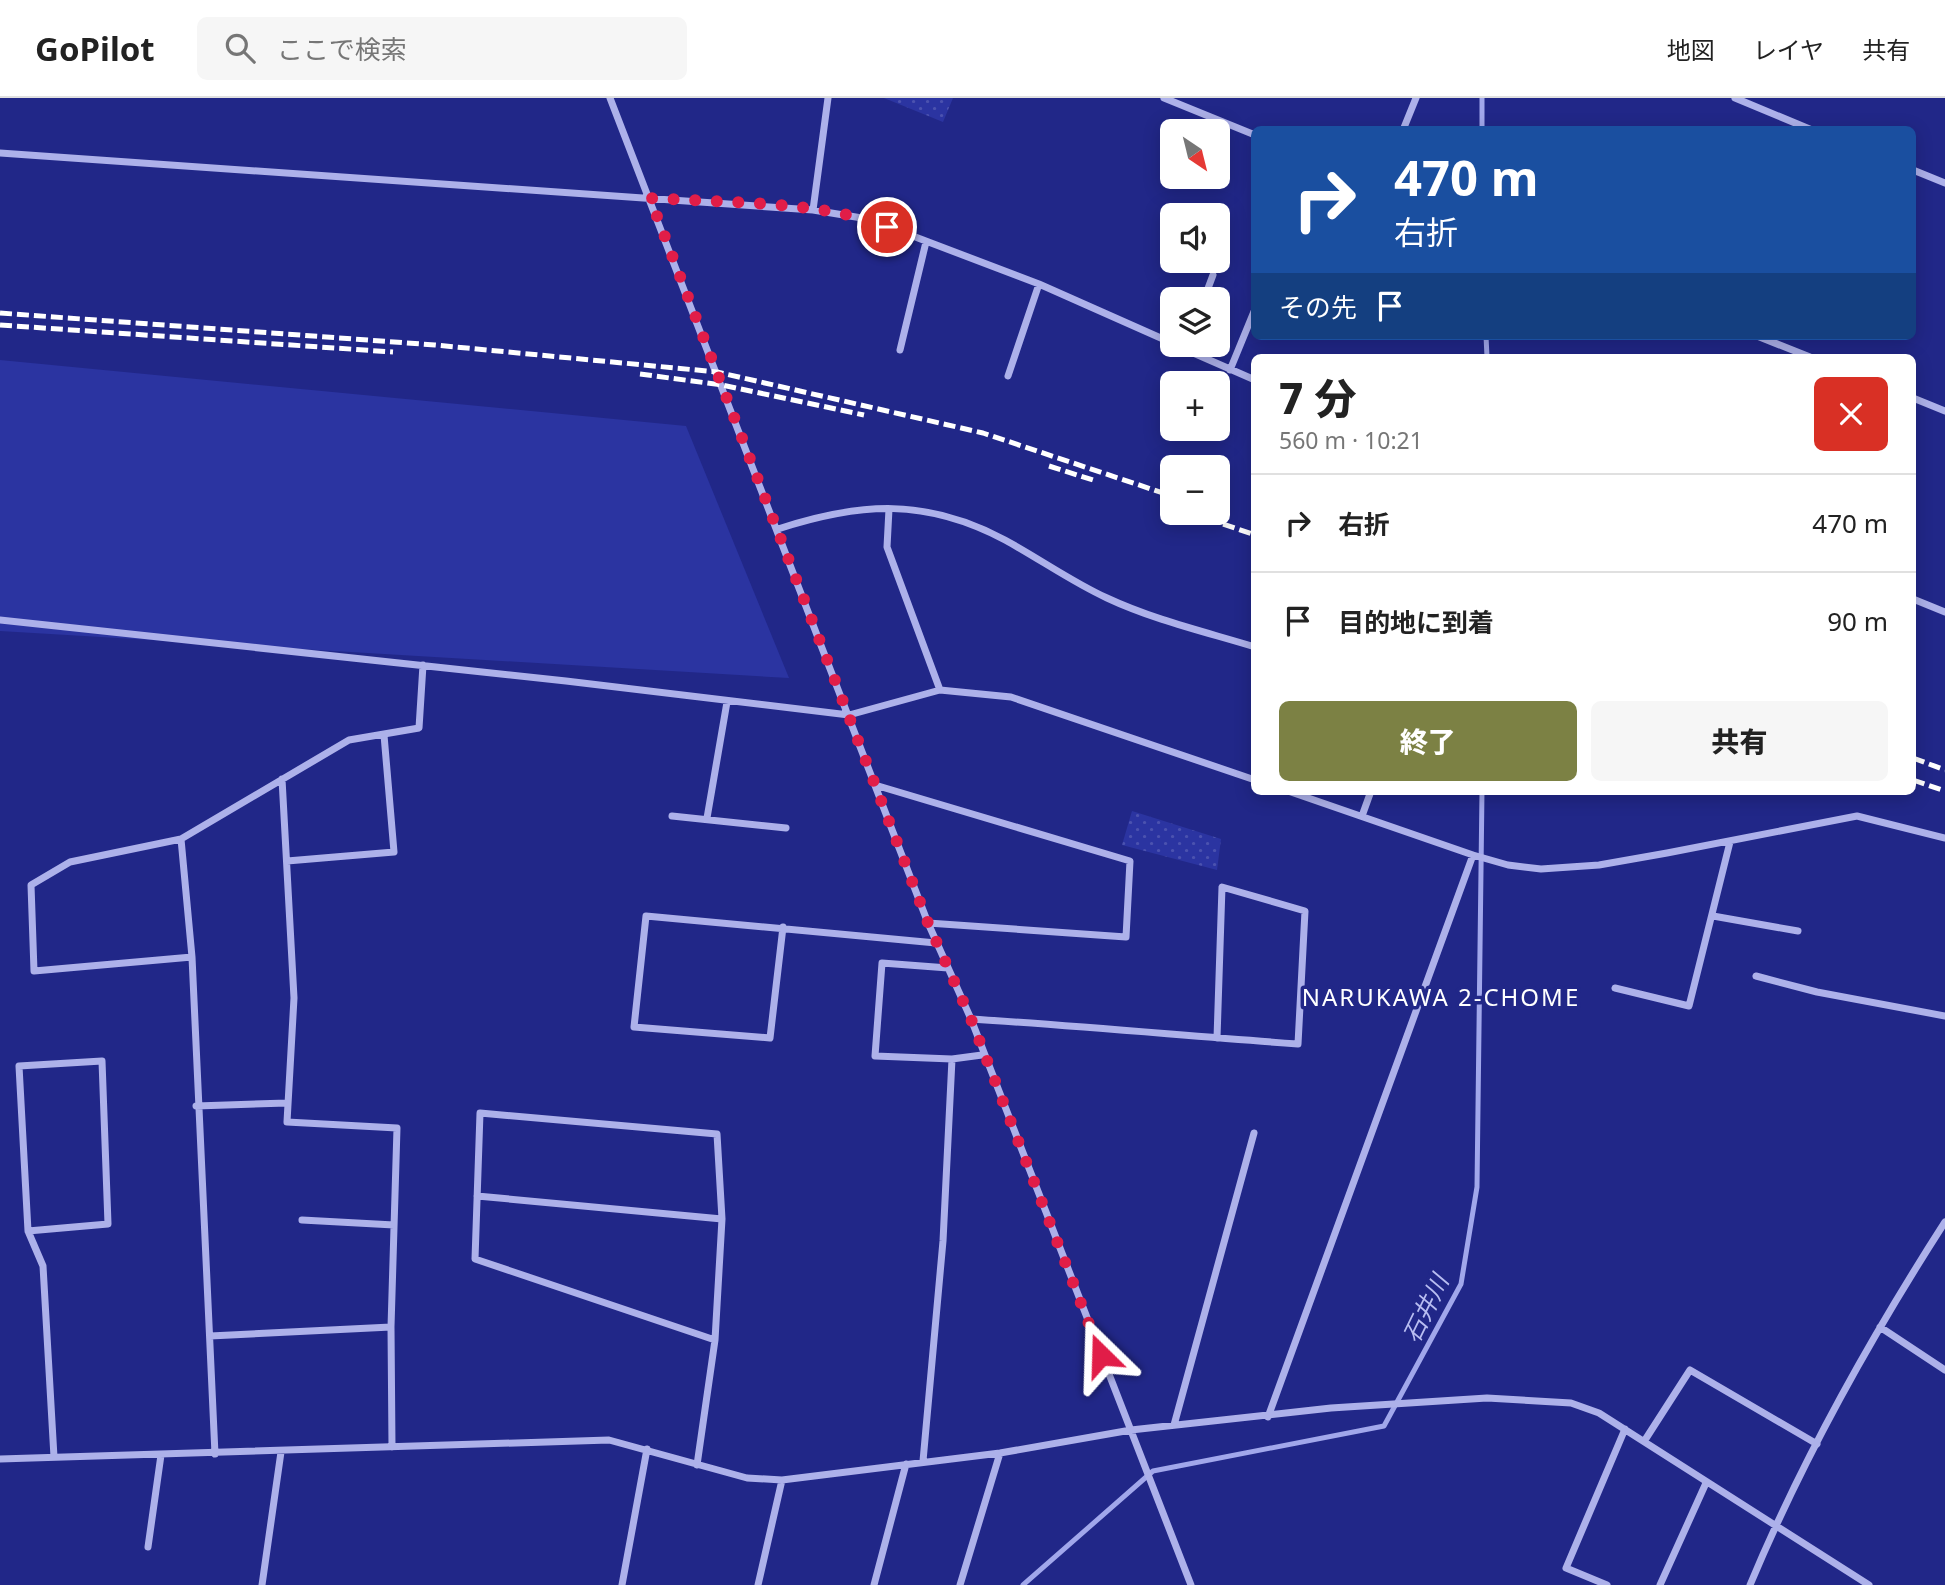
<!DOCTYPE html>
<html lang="ja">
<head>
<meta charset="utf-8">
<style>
  :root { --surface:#fff; --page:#f6f6f6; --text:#222; --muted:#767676; --line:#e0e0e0; --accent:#7c8144 }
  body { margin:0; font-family:"Noto Sans","Noto Sans JP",sans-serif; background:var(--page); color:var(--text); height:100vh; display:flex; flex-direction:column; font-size:26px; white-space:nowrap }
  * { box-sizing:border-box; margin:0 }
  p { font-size:23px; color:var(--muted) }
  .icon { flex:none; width:38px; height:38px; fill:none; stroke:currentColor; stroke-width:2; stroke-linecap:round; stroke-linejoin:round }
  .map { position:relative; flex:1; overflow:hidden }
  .sheet { position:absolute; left:1251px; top:256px; width:665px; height:441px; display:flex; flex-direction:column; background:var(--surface); border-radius:10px; box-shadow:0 4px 18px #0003 }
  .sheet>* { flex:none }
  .hud { position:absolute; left:1251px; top:28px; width:665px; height:214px; border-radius:10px; box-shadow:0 4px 18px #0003; background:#1a4fa0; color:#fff; overflow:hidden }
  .needle { width:46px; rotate:145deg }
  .tools { position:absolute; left:1160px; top:21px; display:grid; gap:14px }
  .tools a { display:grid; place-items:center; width:70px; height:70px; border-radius:10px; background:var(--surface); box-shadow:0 4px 18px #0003; font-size:35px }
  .pin { position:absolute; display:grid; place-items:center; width:60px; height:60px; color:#fff; margin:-30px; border:4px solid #fff; border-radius:50%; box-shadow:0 2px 7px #0007 }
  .me { position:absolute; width:77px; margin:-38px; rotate:338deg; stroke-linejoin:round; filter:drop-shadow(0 0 5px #0008) }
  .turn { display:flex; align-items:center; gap:24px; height:147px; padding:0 28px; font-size:32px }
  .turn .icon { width:91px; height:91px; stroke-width:2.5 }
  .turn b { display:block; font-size:49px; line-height:60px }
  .then { display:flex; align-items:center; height:66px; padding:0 28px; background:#0003; gap:14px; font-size:26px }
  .round { display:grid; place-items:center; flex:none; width:74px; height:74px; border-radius:10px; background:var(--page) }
  .head { display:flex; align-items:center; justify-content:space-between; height:119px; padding:0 28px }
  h1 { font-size:42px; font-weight:800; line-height:52px }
  .primary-button { display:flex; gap:14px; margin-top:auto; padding:14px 28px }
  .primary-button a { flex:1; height:80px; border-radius:10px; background:var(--accent); color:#fff; font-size:28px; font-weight:800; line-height:80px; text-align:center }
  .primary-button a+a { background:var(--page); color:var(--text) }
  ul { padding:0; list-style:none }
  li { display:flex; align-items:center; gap:21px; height:98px; padding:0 28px; border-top:2px solid var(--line) }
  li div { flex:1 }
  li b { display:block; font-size:26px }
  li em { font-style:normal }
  header { display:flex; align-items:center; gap:42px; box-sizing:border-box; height:98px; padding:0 35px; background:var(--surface); border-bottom:2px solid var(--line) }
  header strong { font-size:33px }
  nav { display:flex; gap:38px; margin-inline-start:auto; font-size:24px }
  .search { width:490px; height:63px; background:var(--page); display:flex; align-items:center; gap:18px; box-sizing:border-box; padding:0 24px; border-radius:10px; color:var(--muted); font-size:26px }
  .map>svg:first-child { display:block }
  .grass { fill:#2b34a1 }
  .park { fill:url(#park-dots) }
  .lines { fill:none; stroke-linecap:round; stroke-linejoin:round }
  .stream { stroke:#a1a7eb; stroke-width:5 }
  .street { stroke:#adb1ea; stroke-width:7 }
  .rail { stroke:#fff; stroke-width:5; stroke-dasharray:12 5; stroke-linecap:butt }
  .route { stroke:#e11d48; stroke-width:12; stroke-dasharray:0 21.6 }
  .labels { text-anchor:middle; stroke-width:7; stroke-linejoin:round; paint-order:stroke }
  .neighbourhood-label { font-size:24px; letter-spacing:2px; fill:#fff; stroke:#212788 }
  .water-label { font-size:24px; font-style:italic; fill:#b8bdf1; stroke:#212788 }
</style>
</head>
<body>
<header>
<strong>GoPilot</strong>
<div class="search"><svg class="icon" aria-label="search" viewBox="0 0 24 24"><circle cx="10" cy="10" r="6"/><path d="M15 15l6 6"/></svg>ここで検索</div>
<nav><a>地図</a><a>レイヤ</a><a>共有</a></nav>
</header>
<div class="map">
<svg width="1945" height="1487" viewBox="0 0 1945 1487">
  <defs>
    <pattern id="park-dots" width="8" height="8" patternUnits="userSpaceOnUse" patternTransform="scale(1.75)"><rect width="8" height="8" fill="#2b34a1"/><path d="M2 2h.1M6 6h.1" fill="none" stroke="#4b52af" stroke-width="1.8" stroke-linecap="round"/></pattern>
  </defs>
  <rect width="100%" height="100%" fill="#212788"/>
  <path class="grass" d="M 0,262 L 686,328 L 789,580 L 0,533 Z"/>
  <path class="park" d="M 884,0 L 953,0 L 943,24 Z
    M 1132,713 L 1221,741 L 1217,772 L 1122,747 Z"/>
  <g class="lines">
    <path class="stream" d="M 1482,0 L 1482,32
      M 1486,238 L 1487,259
      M 1023,1487 L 1153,1373 L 1384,1328 L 1461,1186 L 1477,1089 L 1482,693"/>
    <path class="street" d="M 610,0 L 928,825 L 971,921 L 1191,1487
      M 1164,0 L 1255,37
      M 1735,0 L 1812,32
      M 1403,32 L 1416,0
      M 0,55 L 813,112 L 868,121 L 1039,186 L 1172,245
      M 1913,72 L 1945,85
      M 813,112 L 828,0
      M 1204,201 L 1213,177
      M 1757,238 L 1810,259
      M 1175,247 L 1255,282
      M 900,252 L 926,144
      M 1230,272 L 1255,211
      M 1008,278 L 1039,186
      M 1913,300 L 1945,313
      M 889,411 L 887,449 L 940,592
      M 778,431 C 861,404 926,400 1005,442 C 1040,461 1072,484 1107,500 C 1154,522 1206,534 1255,549
      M 1913,501 L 1945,514
      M 0,522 L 566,583 L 849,617 L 940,592 L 1011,599 L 1255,682
      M 282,681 L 294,900 L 287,1024 L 397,1030 L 391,1229 L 392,1349
      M 875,687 L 1130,763 L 1126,839 L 928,825
      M 1288,693 L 1473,757 L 1508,767 L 1541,771 L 1599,767 L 1667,755 L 1857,718 L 1945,740
      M 672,718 L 786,730
      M 1362,718 L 1371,693
      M 707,720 L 727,604
      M 181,741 L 192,859 L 215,1356
      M 287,763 L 394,754 L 384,637
      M 1713,818 L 1798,833
      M 783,829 L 770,940 L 634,929 L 646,818 L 936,845
      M 192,859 L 34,873 L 31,787 L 70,764 L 181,741 L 349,642 L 419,630 L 423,567
      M 948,870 L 882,865 L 875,958 L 952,961 L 982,957
      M 1756,878 L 1817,894 L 1945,918
      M 1615,890 L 1689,908 L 1730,744
      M 971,921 C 1080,928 1189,938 1298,946 L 1305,813 L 1222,789 L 1217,940
      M 196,1008 L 287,1005
      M 477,1098 L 722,1121
      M 302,1122 L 394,1127
      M 28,1133 L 19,968 L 102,963 L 108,1126 L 28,1133 L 43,1168 L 54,1359
      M 1880,1229 L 1945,1272
      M 210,1238 L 391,1229
      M 1268,1319 L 1473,757
      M 1174,1327 L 1254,1035
      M 1645,1342 L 1690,1272 L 1817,1346
      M 0,1361 L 609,1342 L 747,1380 L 782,1382 L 1000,1355 L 1131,1332 L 1331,1310 L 1487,1300 L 1571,1305 L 1599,1315 L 1869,1487
      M 923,1363 L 943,1143 L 952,961
      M 697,1367 L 715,1242 L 475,1161 L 480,1015 L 717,1036 L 722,1121 L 715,1242
      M 148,1449 L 161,1357
      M 262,1487 L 281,1354
      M 622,1487 L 647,1351
      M 758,1487 L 782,1382
      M 874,1487 L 906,1366
      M 960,1487 L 1000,1355
      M 1607,1487 L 1566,1470 L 1625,1331
      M 1660,1487 L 1706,1385
      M 1750,1487 C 1803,1360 1871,1239 1945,1124"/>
    <path class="rail" d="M 0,215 L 435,247 L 717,274 L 983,335 L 1172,398
      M 0,227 L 393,254
      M 640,276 L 722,287 L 864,317
      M 1049,368 L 1096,383
      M 1191,415 L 1255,437
      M 1913,660 L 1945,672
      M 1913,682 L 1945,693"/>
  </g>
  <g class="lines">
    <path class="route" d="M 887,129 C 820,102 723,105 650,100 L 928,825 L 971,921 L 1101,1257"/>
  </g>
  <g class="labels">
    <g class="neighbourhood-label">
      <text x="1441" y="908">NARUKAWA 2-CHOME</text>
    </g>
    <g class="water-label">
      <text transform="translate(1426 1211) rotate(-64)" y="8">石井川</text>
    </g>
  </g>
</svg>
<div class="tools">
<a><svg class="needle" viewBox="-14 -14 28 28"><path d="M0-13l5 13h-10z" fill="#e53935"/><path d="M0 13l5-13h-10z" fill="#767676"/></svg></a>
<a><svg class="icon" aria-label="sound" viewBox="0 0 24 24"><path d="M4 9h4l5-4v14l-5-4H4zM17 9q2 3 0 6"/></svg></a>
<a><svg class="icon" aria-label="layers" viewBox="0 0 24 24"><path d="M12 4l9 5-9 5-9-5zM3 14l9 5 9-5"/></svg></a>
<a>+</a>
<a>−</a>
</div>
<div class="pin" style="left:887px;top:129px;background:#d93025"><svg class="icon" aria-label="arrive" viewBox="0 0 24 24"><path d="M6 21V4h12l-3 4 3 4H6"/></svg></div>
<svg class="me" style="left:1101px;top:1257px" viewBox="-20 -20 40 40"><path d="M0-17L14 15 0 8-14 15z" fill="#e11d48" stroke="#fff" stroke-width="4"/></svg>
<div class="hud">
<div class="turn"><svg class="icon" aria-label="right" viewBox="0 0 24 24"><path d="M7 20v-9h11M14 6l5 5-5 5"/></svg><div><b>470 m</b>右折</div></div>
<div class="then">その先<svg class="icon" aria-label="arrive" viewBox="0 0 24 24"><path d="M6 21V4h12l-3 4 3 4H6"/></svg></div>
</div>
<section class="sheet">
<div class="head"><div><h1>7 分</h1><p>560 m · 10:21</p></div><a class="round" style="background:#d93025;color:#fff"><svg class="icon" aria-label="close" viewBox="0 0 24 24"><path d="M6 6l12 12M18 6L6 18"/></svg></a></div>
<ul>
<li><svg class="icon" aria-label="right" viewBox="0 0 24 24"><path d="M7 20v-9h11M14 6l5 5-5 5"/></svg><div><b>右折</b></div><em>470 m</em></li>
<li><svg class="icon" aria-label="arrive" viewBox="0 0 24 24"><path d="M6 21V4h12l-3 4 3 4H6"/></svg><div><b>目的地に到着</b></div><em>90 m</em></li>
</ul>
<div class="primary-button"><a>終了</a><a>共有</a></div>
</section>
</div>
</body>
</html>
